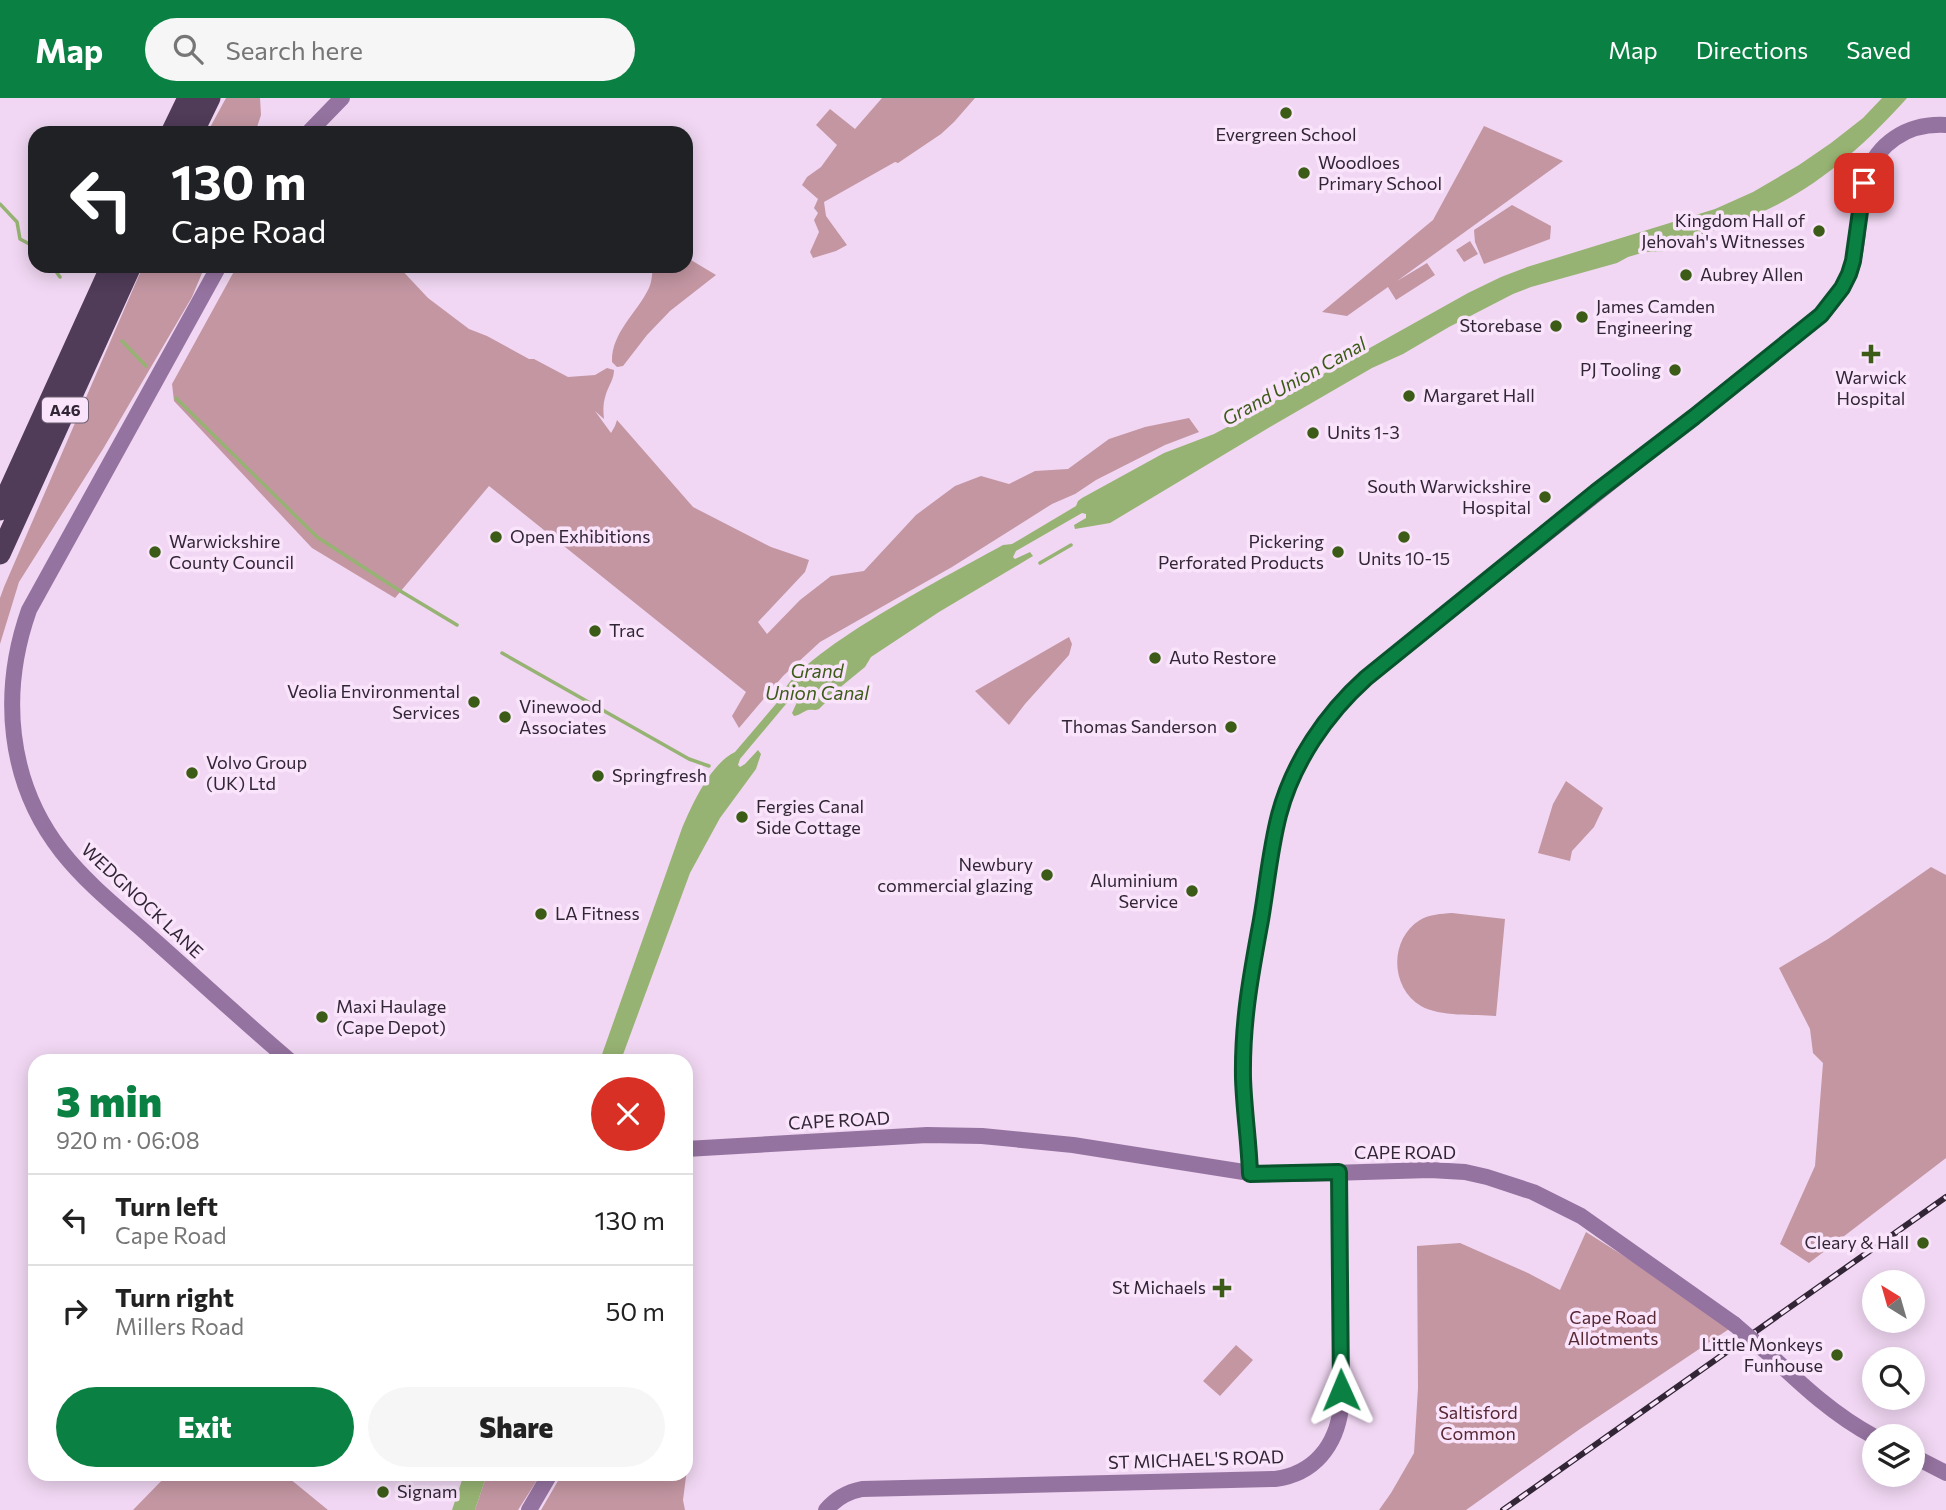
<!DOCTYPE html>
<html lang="en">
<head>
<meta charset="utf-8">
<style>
  :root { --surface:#fff; --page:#f6f6f6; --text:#222; --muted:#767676; --line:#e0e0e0; --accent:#0b8043 }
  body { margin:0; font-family:Commissioner,sans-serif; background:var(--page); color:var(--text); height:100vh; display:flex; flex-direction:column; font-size:26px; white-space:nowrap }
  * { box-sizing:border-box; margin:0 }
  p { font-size:23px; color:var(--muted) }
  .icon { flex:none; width:38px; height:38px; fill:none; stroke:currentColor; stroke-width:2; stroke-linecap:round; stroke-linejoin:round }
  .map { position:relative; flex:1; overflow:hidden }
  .drawer { position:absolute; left:28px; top:956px; width:665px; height:427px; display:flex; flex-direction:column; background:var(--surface); border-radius:21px; box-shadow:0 4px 18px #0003 }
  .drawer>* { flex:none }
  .guide { position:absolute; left:28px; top:28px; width:665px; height:147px; border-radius:21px; box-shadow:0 4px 18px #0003; background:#202124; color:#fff; overflow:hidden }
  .needle { width:46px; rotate:323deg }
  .tools { position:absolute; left:1862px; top:1172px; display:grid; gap:14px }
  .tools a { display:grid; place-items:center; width:63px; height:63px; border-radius:50%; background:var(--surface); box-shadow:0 4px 18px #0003; font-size:35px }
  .pin { position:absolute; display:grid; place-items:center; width:60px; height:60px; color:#fff; margin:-30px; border-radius:14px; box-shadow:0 4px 10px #0006 }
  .me { position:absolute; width:77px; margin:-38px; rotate:359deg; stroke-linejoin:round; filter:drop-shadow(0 0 5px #0008) }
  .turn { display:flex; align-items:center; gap:24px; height:147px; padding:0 28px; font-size:32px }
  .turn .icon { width:91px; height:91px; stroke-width:2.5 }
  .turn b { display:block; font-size:49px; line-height:60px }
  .round { display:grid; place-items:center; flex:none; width:74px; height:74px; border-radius:37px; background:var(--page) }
  .summary { display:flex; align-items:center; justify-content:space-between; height:119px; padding:0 28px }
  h1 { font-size:42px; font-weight:800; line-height:52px; color:var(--accent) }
  .primary-button { display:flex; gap:14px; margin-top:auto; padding:14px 28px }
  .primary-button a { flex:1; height:80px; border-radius:42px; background:var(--accent); color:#fff; font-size:28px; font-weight:800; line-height:80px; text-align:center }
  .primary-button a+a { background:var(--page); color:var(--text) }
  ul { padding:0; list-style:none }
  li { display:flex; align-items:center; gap:21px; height:91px; padding:0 28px; border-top:2px solid var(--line) }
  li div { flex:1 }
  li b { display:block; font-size:26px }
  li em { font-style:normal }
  header { display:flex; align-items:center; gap:42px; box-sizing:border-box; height:98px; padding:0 35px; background:var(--accent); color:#fff }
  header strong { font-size:33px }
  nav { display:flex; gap:38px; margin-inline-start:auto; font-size:24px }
  .search { width:490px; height:63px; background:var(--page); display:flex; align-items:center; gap:18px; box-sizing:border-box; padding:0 24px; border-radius:38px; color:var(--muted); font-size:26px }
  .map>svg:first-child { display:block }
  .green { fill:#c396a2 }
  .water { fill:#97b373 }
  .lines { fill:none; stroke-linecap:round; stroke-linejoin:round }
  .stream { stroke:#97b373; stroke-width:3.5 }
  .secondary { stroke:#9573a0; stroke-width:16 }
  .highway { stroke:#503b58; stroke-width:21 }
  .rail-casing { stroke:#312536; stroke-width:6 }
  .rail { stroke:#f9e4fb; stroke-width:3.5; stroke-dasharray:10; stroke-linecap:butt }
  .secondary-bridge { stroke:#9573a0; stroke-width:16 }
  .route-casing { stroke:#07532c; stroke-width:18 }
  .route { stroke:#0b8043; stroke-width:12 }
  .poi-dot { fill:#3c5b17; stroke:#f9e4fb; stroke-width:2.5 }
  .labels { text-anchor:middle; stroke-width:7; stroke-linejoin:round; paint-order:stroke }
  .shield { fill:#f9e4fb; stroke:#6d5e71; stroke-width:2 }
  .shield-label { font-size:16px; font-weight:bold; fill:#312536 }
  .poi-label { font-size:18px; fill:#312536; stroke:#f9e4fb; text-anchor:start }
  .street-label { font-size:18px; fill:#312536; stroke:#f9e4fb }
  .park-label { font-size:18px; fill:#572732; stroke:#f9e4fb }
  .water-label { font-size:19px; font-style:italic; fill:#3c5b17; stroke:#f9e4fb }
</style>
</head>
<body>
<header>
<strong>Map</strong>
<div class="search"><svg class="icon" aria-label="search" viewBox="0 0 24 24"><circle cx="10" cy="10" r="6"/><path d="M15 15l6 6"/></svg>Search here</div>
<nav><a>Map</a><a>Directions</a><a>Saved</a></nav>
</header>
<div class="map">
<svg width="1946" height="1412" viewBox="0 0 1946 1412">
  <rect width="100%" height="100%" fill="#f1d7f3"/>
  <path class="green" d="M 226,0 L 260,0 L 261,17 L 255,35 L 207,35 Z
    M 882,0 L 975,0 L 954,24 L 941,36 L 898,65 L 895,64 L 824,104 L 826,118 L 847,147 L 836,153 L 813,160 L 810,154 L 819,134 L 814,122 L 818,115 L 814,110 L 818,101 L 802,87 L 807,79 L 821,69 L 837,47 L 816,27 L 830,11 L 855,31 Z
    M 1484,28 L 1563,63 L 1397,183 L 1427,165 L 1435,177 L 1396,202 L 1388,189 L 1347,218 L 1322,214 L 1433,122 Z
    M 1512,107 L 1551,128 L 1550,141 L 1484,166 L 1475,144 L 1474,132 Z
    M 1470,143 L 1478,156 L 1464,164 L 1456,152 Z
    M 686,159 L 716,177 L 670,213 L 647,237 L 623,268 L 617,269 L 612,264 C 611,235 637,215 649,190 C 652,184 652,175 653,168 L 686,168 Z
    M 143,168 L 205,168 L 192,199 L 103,351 L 19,484 L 0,546 L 0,500 L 4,489 Z
    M 237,168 L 398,168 L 428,200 L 469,231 L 487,238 L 529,261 L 534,261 L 568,279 L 595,277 L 607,270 L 614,272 C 614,281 609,287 606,296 C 603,305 603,312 604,321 L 595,313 L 611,335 L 615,328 L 617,322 L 693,409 L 771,449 L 809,462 L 805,474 L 758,524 L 767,536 L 800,502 L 831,478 L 864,473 L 916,417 L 955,388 L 981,378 L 1009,386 L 1035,373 L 1068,371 L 1109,341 L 1145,329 L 1189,320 L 1199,334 L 1165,347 L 1096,382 L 1075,396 L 1052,406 L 952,469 L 820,544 L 783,578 L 739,630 L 732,618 L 746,594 L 489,388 L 395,500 L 312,450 L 174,303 L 172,286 Z
    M 1069,539 L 1072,546 L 1069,557 L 1025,606 L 1009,627 L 975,593 Z
    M 1566,683 L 1603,710 L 1594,729 L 1572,753 L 1570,763 L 1538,755 L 1553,706 Z
    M 1931,769 L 1946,777 L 1946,1060 L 1809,1165 L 1780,1146 L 1815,1068 L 1823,965 L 1813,955 L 1810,931 L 1779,870 L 1828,841 Z
    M 1452,815 L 1505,821 L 1496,918 C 1475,916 1440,919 1421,908 C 1390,890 1389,841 1420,822 C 1430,816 1441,816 1452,815 Z
    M 1586,1134 L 1651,1175 L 1729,1231 L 1580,1331 L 1466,1412 L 1379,1412 L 1391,1395 L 1414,1355 L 1418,1290 L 1417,1148 L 1460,1145 L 1528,1175 L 1560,1192 Z
    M 1236,1247 L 1253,1262 L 1220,1298 L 1203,1283 Z
    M 686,1369 L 687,1371 L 683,1402 L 685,1412 L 541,1412 L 562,1376 L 686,1376 Z
    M 168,1376 L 284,1376 L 328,1412 L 133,1412 Z
    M 487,1376 L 541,1376 L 518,1412 L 475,1412 Z"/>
  <path class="water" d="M 1882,0 L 1907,0 C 1866,46 1817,90 1760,115 C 1732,128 1702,136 1673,145 L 1667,153 L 1645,154 L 1628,159 L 1617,165 L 1531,189 L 1513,196 L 1449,229 L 1403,256 L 1372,270 L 1270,329 L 1110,425 L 1075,431 L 1074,427 L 1086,420 L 1086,416 L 1082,415 L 1016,453 L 1013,459 L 1015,461 L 1030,454 L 1033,458 L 939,514 L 871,559 L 865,569 L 843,587 L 819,611 C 814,613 812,611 808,612 C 802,614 800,617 794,618 L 792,615 L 798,602 L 795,600 L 786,606 L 740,661 L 738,667 L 740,669 L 745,666 L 758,652 L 761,656 L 756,671 L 720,720 L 690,775 L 621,962 L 600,962 L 681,733 C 691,708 711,665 735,654 L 781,600 C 790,558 960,471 1003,447 L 1012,446 L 1076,408 L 1078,403 L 1082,400 L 1164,355 L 1214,336 L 1248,318 L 1468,195 L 1501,179 L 1527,169 L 1715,111 L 1753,94 L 1799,67 L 1831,45 L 1863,20 Z
    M 464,1376 L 487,1376 L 475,1412 L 452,1412 Z"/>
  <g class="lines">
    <path class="stream" d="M 0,106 L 17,124 L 20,141 L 35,149
      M 52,168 L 60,179
      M 122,243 L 146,268
      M 176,300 L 317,439 L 397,491 L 457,527
      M 1040,465 L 1071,447
      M 502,555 L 689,661 L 709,668"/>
    <path class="secondary" d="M 308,35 L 342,0
      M 219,168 L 29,512 C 0,594 7,684 62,754 C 88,787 123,814 154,842 C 199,882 243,923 289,962
      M 686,1051 L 927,1037 L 982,1038 L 1073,1047 L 1250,1075 L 1298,1076 L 1430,1072 L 1465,1074 L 1487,1079 L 1533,1094 L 1581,1118 L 1734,1226
      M 1250,1075 C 1250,1044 1244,1012 1243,980 C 1242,926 1252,875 1261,822 C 1267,787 1270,752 1279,717 C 1294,659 1332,609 1378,570 L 1821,217 C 1833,204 1845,189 1851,172 C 1866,126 1849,71 1895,40 C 1911,29 1928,26 1946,27
      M 1770,1257 C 1803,1288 1835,1318 1875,1339
      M 1913,1358 L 1946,1375
      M 529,1412 L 550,1376
      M 826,1412 C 836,1400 847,1394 862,1391 L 1275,1381 C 1314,1376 1336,1348 1341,1310 L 1339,1074"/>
    <path class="highway" d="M 171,35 L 188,0
      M 193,35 L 210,0
      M 0,412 L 111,168
      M 0,456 L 131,168"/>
    <defs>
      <path id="rail" d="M 1503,1412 L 1946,1099"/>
    </defs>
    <use href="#rail" class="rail-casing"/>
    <use href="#rail" class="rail"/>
    <path class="secondary-bridge" d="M 1734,1226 L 1770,1257"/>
  </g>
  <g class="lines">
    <defs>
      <path id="route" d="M 1341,1292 L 1339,1074 L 1250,1076 C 1249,1044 1244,1012 1243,980 C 1242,924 1251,876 1261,822 C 1267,787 1270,752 1279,717 C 1293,664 1326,616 1366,580 L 1596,394 L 1694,319 L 1821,217 L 1842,190 L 1849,176 L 1853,163 L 1864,85"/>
    </defs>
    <use href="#route" class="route-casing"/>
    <use href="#route" class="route"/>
  </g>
  <g class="poi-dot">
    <circle cx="1286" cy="15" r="7"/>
    <circle cx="1304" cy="75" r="7"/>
    <circle cx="1819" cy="133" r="7"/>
    <circle cx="1686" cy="177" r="7"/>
    <circle cx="1582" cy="219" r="7"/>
    <circle cx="1556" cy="228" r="7"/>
    <path d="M1867.5 245.5h7v7h7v7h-7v7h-7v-7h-7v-7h7z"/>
    <circle cx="1675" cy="272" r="7"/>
    <circle cx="1409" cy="298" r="7"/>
    <circle cx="1313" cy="335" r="7"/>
    <circle cx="1545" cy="399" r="7"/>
    <circle cx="496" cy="439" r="7"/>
    <circle cx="1404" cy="439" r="7"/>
    <circle cx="155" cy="454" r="7"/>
    <circle cx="1338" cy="454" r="7"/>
    <circle cx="595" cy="533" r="7"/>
    <circle cx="1155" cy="560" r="7"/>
    <circle cx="474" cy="604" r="7"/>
    <circle cx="505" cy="619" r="7"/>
    <circle cx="1231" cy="629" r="7"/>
    <circle cx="192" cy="675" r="7"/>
    <circle cx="598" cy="678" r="7"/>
    <circle cx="742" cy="719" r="7"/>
    <circle cx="1047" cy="777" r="7"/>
    <circle cx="1192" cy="793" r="7"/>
    <circle cx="541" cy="816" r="7"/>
    <circle cx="322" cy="919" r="7"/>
    <circle cx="1923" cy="1145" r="7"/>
    <path d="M1218.5 1179.5h7v7h7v7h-7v7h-7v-7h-7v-7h7z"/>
    <circle cx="1837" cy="1257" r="7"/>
    <circle cx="383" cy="1394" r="7"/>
  </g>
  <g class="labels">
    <rect class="shield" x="42" y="299.5" width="46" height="25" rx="5"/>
    <g class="shield-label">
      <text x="65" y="318">A46</text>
    </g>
    <g class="poi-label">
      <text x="1286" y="43" text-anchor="middle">Evergreen School</text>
      <text x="1318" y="71">Woodloes<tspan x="1318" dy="21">Primary School</tspan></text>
      <text x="1805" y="129" text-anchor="end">Kingdom Hall of<tspan x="1805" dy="21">Jehovah's Witnesses</tspan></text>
      <text x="1700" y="183">Aubrey Allen</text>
      <text x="1596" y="215">James Camden<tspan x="1596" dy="21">Engineering</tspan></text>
      <text x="1542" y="234" text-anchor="end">Storebase</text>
      <text x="1661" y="278" text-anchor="end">PJ Tooling</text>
      <text x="1871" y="286" text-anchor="middle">Warwick<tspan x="1871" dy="21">Hospital</tspan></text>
      <text x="1423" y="304">Margaret Hall</text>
      <text x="1327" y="341">Units 1-3</text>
      <text x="1531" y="395" text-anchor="end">South Warwickshire<tspan x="1531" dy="21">Hospital</tspan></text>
      <text x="510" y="445">Open Exhibitions</text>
      <text x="169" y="450">Warwickshire<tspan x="169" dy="21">County Council</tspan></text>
      <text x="1324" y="450" text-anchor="end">Pickering<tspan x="1324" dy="21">Perforated Products</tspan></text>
      <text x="1404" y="467" text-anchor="middle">Units 10-15</text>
      <text x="609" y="539">Trac</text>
      <text x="1169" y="566">Auto Restore</text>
      <text x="460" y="600" text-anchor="end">Veolia Environmental<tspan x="460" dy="21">Services</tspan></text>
      <text x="519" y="615">Vinewood<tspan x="519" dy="21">Associates</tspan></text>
      <text x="1217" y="635" text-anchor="end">Thomas Sanderson</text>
      <text x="206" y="671">Volvo Group<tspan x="206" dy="21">(UK) Ltd</tspan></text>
      <text x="612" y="684">Springfresh</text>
      <text x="756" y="715">Fergies Canal<tspan x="756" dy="21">Side Cottage</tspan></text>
      <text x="1033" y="773" text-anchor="end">Newbury<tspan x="1033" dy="21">commercial glazing</tspan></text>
      <text x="1178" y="789" text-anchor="end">Aluminium<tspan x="1178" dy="21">Service</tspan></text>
      <text x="555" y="822">LA Fitness</text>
      <text x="336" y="915">Maxi Haulage<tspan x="336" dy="21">(Cape Depot)</tspan></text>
      <text x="1909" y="1151" text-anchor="end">Cleary &amp; Hall</text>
      <text x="1206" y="1196" text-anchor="end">St Michaels</text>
      <text x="1823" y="1253" text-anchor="end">Little Monkeys<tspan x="1823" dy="21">Funhouse</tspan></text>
      <text x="397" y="1400">Signam</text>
    </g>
    <g class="street-label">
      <text transform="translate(142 803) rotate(43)" y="6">WEDGNOCK LANE</text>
      <text transform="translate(839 1023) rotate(-3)" y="6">CAPE ROAD</text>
      <text x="1405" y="1061">CAPE ROAD</text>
      <text transform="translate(1196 1362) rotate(-2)" y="6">ST MICHAEL'S ROAD</text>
    </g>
    <g class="park-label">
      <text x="1613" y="1226">Cape Road<tspan x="1613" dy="21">Allotments</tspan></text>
      <text x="1478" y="1321">Saltisford<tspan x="1478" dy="21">Common</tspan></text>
    </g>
    <g class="water-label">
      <text transform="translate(1294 283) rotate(-29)" y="7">Grand Union Canal</text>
      <text x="817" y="580">Grand<tspan x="817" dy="22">Union Canal</tspan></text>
    </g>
  </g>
</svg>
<div class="tools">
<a><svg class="needle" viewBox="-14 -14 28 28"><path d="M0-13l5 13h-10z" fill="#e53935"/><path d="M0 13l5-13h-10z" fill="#767676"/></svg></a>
<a><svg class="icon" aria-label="search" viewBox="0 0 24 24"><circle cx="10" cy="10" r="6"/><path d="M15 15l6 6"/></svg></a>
<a><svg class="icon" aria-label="layers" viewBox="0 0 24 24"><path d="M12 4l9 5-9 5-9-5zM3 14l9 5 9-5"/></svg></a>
</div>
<div class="pin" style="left:1864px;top:85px;background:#d93025"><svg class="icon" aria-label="arrive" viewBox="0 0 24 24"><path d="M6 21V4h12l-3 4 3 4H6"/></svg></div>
<svg class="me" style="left:1341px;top:1292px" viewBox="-20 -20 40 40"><path d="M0-17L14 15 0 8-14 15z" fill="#0b8043" stroke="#fff" stroke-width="4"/></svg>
<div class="guide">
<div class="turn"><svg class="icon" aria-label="left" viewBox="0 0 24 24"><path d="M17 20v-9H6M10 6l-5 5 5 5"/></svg><div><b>130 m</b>Cape Road</div></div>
</div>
<section class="drawer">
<div class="summary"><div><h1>3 min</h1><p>920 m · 06:08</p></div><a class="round" style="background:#d93025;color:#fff"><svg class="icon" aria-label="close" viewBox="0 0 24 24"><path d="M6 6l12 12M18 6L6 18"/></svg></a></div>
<ul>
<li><svg class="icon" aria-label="left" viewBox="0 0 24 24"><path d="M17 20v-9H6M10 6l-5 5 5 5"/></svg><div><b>Turn left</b><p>Cape Road</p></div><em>130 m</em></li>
<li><svg class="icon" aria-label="right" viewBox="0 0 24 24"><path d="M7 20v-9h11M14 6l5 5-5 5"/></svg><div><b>Turn right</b><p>Millers Road</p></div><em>50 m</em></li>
</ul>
<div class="primary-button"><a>Exit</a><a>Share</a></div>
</section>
</div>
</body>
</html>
